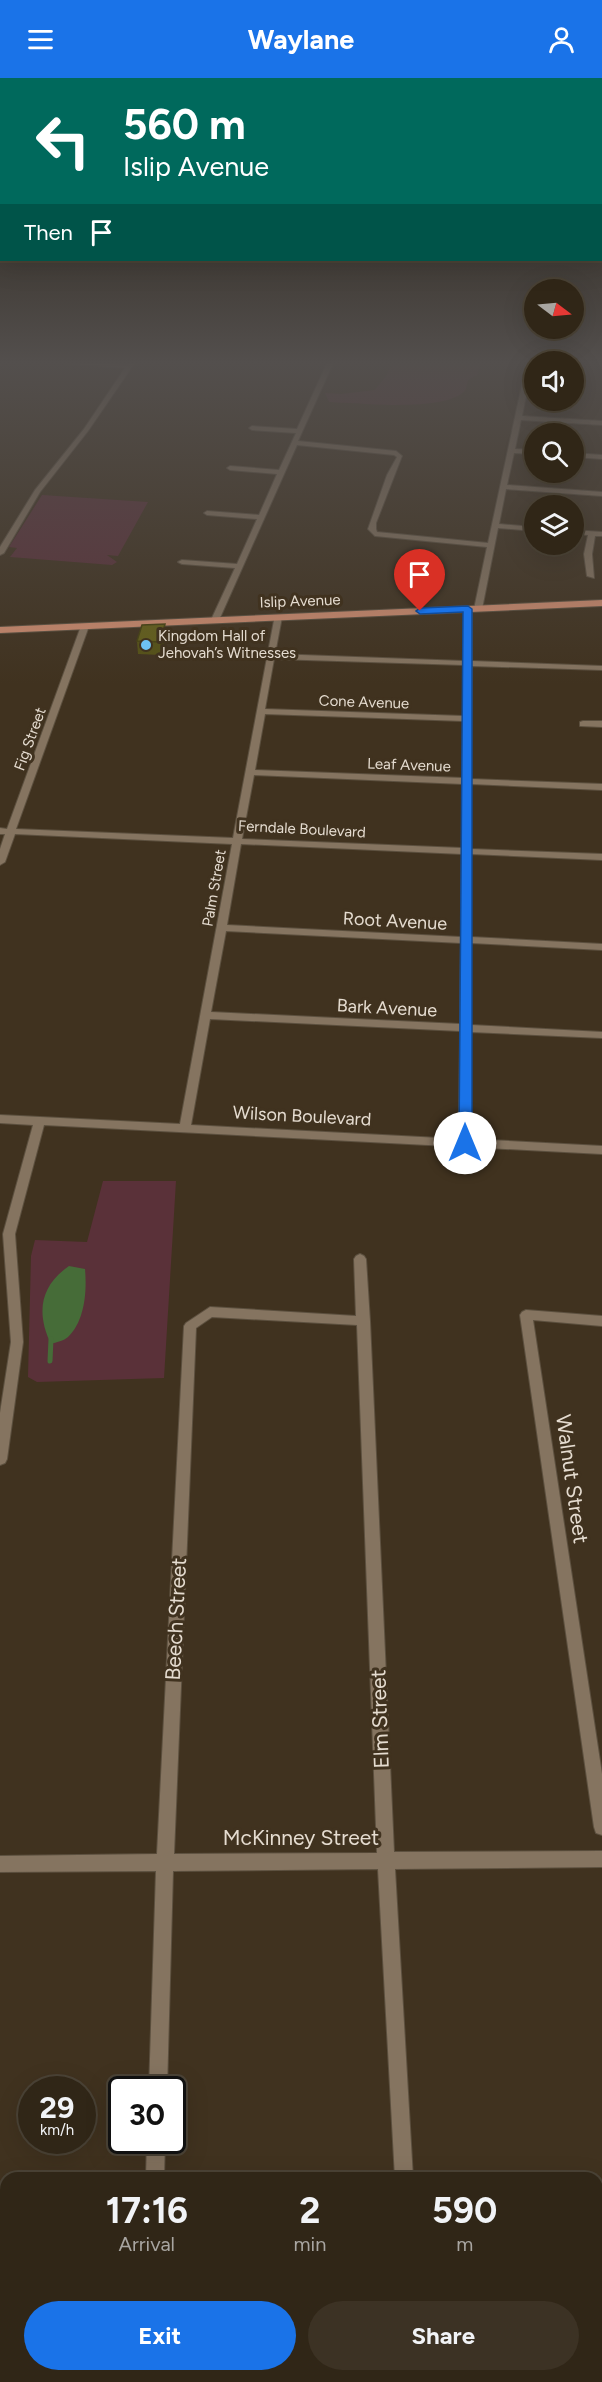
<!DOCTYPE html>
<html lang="en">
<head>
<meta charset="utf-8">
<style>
  :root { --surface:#302617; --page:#3c3224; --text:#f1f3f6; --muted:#a8a5a1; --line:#4b4336; --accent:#1a73e8 }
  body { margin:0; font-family:Figtree,sans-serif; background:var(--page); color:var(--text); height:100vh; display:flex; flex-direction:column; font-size:22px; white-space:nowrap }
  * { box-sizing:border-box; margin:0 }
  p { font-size:20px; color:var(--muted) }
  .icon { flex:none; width:33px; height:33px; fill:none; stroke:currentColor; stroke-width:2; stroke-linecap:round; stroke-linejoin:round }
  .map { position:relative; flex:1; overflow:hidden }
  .drawer { position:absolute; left:0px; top:2094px; width:603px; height:210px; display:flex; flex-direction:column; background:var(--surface); border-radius:18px 18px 0 0; box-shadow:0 6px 24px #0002,0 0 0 2px var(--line) }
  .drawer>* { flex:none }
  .banner { position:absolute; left:0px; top:0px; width:603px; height:183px; box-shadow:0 6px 24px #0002,0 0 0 2px var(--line); background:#00695c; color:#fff; overflow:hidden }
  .needle { width:39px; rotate:106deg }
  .tools { position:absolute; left:524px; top:201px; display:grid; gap:12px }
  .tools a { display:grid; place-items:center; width:60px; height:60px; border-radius:50%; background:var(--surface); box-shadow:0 6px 24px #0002,0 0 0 2px var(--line); font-size:30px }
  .speed { position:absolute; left:18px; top:1998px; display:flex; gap:12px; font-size:30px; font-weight:700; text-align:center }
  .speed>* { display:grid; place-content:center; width:78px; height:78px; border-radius:50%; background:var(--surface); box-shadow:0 6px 24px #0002,0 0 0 2px var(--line); line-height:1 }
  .speed small { font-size:15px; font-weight:400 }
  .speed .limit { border:3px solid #111; border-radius:9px; background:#fff; color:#111 }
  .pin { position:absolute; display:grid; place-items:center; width:51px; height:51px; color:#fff; margin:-62px -26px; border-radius:50% 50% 50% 0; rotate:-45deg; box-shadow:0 0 6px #0007 }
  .pin .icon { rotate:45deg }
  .me { position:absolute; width:66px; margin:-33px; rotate:0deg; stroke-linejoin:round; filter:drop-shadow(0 0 4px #0008) }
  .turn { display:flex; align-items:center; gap:21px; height:126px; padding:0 24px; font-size:27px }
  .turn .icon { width:78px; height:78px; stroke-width:2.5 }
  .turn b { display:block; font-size:42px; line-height:51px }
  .then { display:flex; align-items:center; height:57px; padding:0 24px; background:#0003; gap:12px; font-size:22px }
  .eta { display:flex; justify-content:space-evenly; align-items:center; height:102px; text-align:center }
  .eta b { font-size:36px; font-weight:700; line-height:42px }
  .cta { display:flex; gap:12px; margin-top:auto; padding:12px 24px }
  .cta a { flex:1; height:69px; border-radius:36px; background:var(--accent); color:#fff; font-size:24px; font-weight:700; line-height:69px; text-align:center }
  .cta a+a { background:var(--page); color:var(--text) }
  header { display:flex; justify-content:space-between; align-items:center; height:78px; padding:0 24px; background:var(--accent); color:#fff; font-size:27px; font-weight:700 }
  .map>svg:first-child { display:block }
  .green { fill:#5a3139 }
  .water { fill:#466c38 }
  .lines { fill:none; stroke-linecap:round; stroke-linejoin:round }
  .stream { stroke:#466c38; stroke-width:5 }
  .street-casing { stroke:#5c503f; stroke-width:2 }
  .primary-casing { stroke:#5c503f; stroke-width:2 }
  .street { fill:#857460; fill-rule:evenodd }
  .primary { fill:#cd8b6e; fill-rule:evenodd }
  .wall { fill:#565216 }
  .shaded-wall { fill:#464212 }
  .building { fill:#645f19; stroke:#464212; stroke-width:1.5 }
  .route { fill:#1a73e8; stroke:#114b97; stroke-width:1.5 }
  .poi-dot { fill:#6dc2f3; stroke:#40321f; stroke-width:2 }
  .labels { text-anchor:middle; stroke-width:6; stroke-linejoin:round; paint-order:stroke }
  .far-street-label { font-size:15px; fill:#e5dcd0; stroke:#40321f }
  .far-poi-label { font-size:15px; fill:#e5dcd0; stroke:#40321f; text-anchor:start }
  .street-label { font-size:18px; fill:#e5dcd0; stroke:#40321f }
  .near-street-label { font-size:21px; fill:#e5dcd0; stroke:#40321f }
</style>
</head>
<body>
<header><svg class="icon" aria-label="menu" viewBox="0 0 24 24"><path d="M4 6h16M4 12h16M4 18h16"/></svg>Waylane<svg class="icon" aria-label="person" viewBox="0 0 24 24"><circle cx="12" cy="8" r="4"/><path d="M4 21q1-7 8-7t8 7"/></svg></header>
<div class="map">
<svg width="602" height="2304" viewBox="0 0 602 2304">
  <rect width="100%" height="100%" fill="#40321f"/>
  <path class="green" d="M 393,283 L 482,283 L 477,297 L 468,302 C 467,305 467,308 466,311 C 451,335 356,325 329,324 L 325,315 L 341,316 L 375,312 L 386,298 Z
    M 42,417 L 148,424 L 118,478 L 107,477 L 117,484 L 112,487 L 10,479 L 17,470 L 9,469 Z
    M 103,1103 L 176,1103 L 164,1300 L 37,1304 L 28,1299 L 31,1178 L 35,1162 L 87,1164 Z"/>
  <path class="water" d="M 69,1188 L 85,1191 C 87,1213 85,1243 68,1259 C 64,1263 56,1264 51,1266 C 36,1235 40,1208 69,1188 Z"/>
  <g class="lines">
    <path class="stream" d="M 50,1283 L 51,1261"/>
    <defs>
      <path id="street" d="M 36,283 L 127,287 L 130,283 L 136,283 L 88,353 L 40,414 L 4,475 L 0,477 L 0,469 L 35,412 L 84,351 L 125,290 Z
        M 328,283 L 334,283 L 298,363 L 396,373 L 402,378 L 376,445 L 376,451 L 377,454 L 488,465 L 527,283 L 533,283 L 522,338 L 602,343 L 602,347 L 521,342 L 515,371 L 534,372 L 534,376 L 514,375 L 507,407 L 602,414 L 602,418 L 506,411 L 499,446 L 534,449 L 534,453 L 498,450 L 482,531 L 478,533 L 474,531 L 487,469 L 375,458 L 368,451 L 387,397 L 397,379 L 394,377 L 297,367 L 219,542 L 212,544 L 211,542 L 235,490 L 182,486 L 178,484 L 182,482 L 237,486 L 257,441 L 207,437 L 204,435 L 207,433 L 259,437 L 277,396 L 230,392 L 227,390 L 230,388 L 279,392 L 296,355 L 252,352 L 249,350 L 252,348 L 297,351 Z
        M 573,375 L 602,377 L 602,381 L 573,379 Z
        M 573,452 L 602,454 L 602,458 L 595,458 L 592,476 L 594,500 L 587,498 L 584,476 L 588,457 L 573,456 Z
        M 465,529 L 472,531 L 472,583 L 602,588 L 602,592 L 472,588 L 471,701 L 602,706 L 602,712 L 471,706 L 471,771 L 602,776 L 602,782 L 471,776 L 471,859 L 602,866 L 602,872 L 471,865 L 471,947 L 602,954 L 602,960 L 471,954 L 471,1061 L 602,1068 L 602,1076 L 44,1047 L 15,1156 L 23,1264 L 7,1381 L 5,1385 L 0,1387 L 0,1335 L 11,1264 L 3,1156 L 33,1047 L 0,1045 L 0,1037 L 180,1046 L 232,766 L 15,756 L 5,784 L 0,787 L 0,771 L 5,756 L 0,756 L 0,750 L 7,751 L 81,548 L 85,546 L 89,548 L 16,751 L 233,760 L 275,537 L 282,539 L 275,576 L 464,583 ZM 274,581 L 464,587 L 463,638 L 265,631 ZM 265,636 L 463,643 L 463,700 L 255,692 ZM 254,697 L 463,706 L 462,770 L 242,761 ZM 241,766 L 462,776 L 461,859 L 227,847 ZM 226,853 L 461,865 L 460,946 L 211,934 ZM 210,941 L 460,953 L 459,1061 L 191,1047 Z
        M 583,643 L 602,643 L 602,649 L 580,648 L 580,644 Z
        M 360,1176 L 364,1178 L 366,1181 L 370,1243 L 394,1774 L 602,1773 L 602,1789 L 395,1791 L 413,2100 L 395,2100 L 378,1791 L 173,1793 L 167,2012 L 149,2012 L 156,1793 L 0,1794 L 0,1778 L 157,1776 L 184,1248 L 186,1245 L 210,1229 L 356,1238 L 354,1181 L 356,1178 ZM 212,1239 L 357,1247 L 377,1775 L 174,1776 L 196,1250 Z
        M 526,1232 L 602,1238 L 602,1248 L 533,1242 L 602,1696 L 602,1757 L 596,1755 L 594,1749 L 520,1237 L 522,1234 Z
        M 147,2062 L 165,2062 L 164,2100 L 146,2100 Z
        M 138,2298 L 158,2298 L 158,2304 L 138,2304 Z
        M 405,2298 L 425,2298 L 425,2304 L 405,2304 Z"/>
      <path id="primary" d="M 602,522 L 602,528 L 0,555 L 0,549 Z"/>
    </defs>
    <use href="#street" class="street-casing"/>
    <use href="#primary" class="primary-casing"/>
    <use href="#street" class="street"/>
    <use href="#primary" class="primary"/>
  </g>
  <path class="wall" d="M 166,558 L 161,577 L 138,576 L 137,563 Z"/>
  <path class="shaded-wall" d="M 165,546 L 166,558 L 161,577 L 160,564 Z"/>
  <path class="building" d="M 165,546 L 160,564 L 137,563 L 142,547 Z"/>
  <linearGradient id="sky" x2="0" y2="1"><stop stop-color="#231c11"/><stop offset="0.47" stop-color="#534f4d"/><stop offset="1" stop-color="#534f4d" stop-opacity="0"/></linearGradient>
  <rect width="602" height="606" fill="url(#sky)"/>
  <path class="route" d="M 468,528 L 472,531 L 472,1065 L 465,1069 L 459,1065 L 463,534 L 420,536 L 416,533 L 420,530 Z"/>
  <circle class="poi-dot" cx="146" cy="567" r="6"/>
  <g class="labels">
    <g class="far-street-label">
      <text transform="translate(300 523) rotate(-2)" y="5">Islip Avenue</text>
      <text transform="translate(364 624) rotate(2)" y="5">Cone Avenue</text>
      <text transform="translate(30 661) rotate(-70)" y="5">Fig Street</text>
      <text transform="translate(409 687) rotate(2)" y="5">Leaf Avenue</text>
      <text transform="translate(302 751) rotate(3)" y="5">Ferndale Boulevard</text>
      <text transform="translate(214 810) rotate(-80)" y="5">Palm Street</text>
    </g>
    <g class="far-poi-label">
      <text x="158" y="563">Kingdom Hall of<tspan x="158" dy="17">Jehovah’s Witnesses</tspan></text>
    </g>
    <g class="street-label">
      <text transform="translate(395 843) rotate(3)" y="6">Root Avenue</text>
      <text transform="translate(387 930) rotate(3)" y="6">Bark Avenue</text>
      <text transform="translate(302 1038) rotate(3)" y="6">Wilson Boulevard</text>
    </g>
    <g class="near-street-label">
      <text transform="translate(572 1401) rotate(82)" y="7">Walnut Street</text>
      <text transform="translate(176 1541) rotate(-87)" y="7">Beech Street</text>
      <text transform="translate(380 1641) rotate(-92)" y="7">Elm Street</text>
      <text x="301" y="1767">McKinney Street</text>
    </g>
  </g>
</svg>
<div class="tools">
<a><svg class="needle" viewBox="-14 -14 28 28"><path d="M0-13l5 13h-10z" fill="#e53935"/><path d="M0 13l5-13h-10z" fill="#a8a5a1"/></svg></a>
<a><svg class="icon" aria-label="sound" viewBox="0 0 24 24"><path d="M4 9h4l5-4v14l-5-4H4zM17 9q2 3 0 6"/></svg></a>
<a><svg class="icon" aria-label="search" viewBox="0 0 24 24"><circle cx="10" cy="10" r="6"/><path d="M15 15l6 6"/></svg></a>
<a><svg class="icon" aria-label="layers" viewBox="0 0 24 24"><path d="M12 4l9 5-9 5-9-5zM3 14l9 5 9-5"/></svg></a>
</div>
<div class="speed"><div>29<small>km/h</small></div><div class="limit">30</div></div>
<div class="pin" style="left:420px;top:533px;background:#d93025"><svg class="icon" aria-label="arrive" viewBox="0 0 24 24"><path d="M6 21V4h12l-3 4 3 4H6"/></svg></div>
<svg class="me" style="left:465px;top:1065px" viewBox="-20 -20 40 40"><circle r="19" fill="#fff"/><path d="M0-13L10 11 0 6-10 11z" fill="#1a73e8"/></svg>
<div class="banner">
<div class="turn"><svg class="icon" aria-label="left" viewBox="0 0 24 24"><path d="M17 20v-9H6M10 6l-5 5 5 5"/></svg><div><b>560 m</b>Islip Avenue</div></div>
<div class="then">Then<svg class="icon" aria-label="arrive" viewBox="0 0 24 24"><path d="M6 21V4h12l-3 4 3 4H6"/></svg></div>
</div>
<section class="drawer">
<div class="eta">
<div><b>17:16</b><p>Arrival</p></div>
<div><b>2</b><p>min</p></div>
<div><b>590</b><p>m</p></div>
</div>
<div class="cta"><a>Exit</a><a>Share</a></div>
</section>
</div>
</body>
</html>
